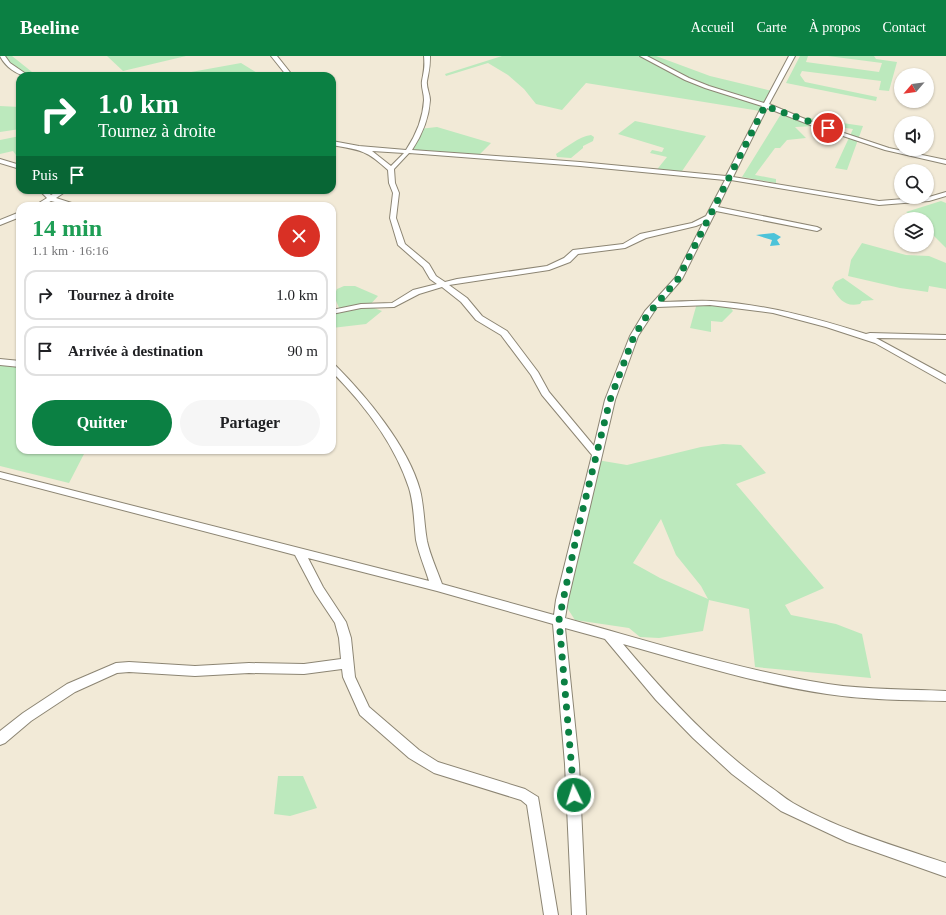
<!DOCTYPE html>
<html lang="fr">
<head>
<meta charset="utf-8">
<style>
  :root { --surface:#fff; --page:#f6f6f6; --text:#202124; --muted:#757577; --line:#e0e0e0; --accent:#0b8043 }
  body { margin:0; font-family:"Times New Roman",serif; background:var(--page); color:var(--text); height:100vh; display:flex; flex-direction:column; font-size:15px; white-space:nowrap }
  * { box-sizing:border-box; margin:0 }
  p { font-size:13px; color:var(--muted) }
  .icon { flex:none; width:22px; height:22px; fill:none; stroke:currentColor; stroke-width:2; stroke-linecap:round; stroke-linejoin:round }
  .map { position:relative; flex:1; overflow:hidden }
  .details { position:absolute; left:16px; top:146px; width:320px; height:252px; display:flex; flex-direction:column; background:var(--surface); border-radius:12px; box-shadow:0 1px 3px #0004 }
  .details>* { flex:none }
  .hud { position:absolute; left:16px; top:16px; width:320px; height:122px; border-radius:12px; box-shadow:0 1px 3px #0004; background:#0b8043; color:#fff; overflow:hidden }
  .needle { width:26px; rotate:242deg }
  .fabs { position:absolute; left:894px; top:12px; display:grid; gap:8px }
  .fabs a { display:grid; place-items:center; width:40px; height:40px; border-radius:50%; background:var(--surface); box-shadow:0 1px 3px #0004; font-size:20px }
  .pin { position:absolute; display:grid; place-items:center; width:34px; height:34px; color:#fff; margin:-17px; border:2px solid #fff; border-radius:50%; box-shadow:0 1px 4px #0007 }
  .me { position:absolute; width:44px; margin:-22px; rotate:356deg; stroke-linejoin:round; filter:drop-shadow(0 0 3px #0008) }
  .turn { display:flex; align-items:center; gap:14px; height:84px; padding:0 16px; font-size:18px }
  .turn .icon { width:52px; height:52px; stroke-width:2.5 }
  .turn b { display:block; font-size:28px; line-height:34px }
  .then { display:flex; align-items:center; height:38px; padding:0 16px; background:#0003; gap:8px; font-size:15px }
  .round { display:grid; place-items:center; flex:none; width:42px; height:42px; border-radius:21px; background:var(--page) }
  .headline { display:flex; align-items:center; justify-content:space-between; height:68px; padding:0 16px }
  h1 { font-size:24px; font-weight:800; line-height:30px; color:#1e9e55 }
  .button { display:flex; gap:8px; margin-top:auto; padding:8px 16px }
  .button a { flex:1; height:46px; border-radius:24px; background:var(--accent); color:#fff; font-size:16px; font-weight:800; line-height:46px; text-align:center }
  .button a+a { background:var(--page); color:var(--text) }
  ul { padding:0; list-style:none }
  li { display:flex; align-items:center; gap:12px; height:50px; margin:0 8px 6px; padding:0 8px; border:2px solid var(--line); border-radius:12px }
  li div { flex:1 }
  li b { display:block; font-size:15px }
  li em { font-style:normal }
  header { display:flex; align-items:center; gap:24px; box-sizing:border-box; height:56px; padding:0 20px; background:var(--accent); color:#fff }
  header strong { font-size:19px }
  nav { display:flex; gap:22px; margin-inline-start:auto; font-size:14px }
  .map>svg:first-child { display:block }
  .green { fill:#bce9bd; fill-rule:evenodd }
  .water { fill:#4cc3d9 }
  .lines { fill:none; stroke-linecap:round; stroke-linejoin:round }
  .minor-casing { stroke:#8c8573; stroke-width:2 }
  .minor { fill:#fff; fill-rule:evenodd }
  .route { stroke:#0b8043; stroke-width:7; stroke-dasharray:0 12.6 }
</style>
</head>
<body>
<header>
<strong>Beeline</strong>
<nav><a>Accueil</a><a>Carte</a><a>À propos</a><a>Contact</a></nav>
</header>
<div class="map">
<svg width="946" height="859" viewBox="0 0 946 859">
  <rect width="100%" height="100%" fill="#f2ead7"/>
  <path class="green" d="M 2,0 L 12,0 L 37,20 C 22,20 11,12 2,0 Z
    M 107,0 L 186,0 L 123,15 Z
    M 502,0 L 656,0 L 710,20 L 772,35 L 760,55 L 586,27 L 562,54 L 536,48 L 524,33 L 508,19 L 488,7 L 446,20 L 445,18 Z
    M 800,0 L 808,0 L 806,6 L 879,16 L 882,7 L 828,0 L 874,0 L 876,3 L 897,6 L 889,35 L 879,34 L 881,25 L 802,15 L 800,19 L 805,26 L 877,41 L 876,45 L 786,27 Z
    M 241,7 L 262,20 L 169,20 Z
    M 0,50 L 20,51 L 20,73 L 0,76 Z
    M 781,58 L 863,70 L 847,114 L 835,112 L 853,73 L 818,68 L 815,70 L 795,71 L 806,82 L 787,84 L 780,92 L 775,92 L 755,119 L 776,123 L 776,127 L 742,121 Z
    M 635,65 L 706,80 L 680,118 L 655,116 L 667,101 L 650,97 L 652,94 L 662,96 L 664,92 L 618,78 Z
    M 437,71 L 491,87 L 478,100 L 407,95 L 419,73 Z
    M 591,79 L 594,81 L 593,85 L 583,90 L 583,92 L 571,102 L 557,101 L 556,98 C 567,91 578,81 591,79 Z
    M 20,80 L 20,97 L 16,99 L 13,95 L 0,98 L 0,84 Z
    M 941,145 L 946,147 L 946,192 L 927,173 L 927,163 L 917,163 L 906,156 Z
    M 862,187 L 906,199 L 929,200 L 946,207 L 946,233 L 929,230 L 928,236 L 900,232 L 848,220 L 851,204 Z
    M 843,222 L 874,244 L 862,245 L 860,248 C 845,251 840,244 832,232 L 835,226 Z
    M 344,230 L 355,230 L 378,240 L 369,250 L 382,255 L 366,268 L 332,272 L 332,256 L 340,254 L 334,240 L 337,233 Z
    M 697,247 L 728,249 L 733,255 L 722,266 L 711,265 L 711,276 L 690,272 Z
    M 0,306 L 20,308 L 20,394 L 78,394 L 85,396 L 69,427 L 0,410 Z
    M 723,388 L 741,389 L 766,417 L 736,428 L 824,532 L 785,549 L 791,559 L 836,568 L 862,578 L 871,622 L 755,611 L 749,553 L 709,544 L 703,575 L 659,582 L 640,581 L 629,572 L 575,564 L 562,544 L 597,404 L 627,409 L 701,391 ZM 661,463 L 676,499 L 701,530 L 708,543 L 660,522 L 633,507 Z
    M 278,720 L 303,720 L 317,752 L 290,760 L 274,758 Z"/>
  <path class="water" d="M 774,177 L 781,181 L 777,184 L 780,189 L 770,190 L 772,184 L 756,179 Z"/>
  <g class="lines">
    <defs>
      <path id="minor" d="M 0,0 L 5,0 L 10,7 L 29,20 C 17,20 5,10 0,0 Z
        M 271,0 L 277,0 L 293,20 L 287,20 Z
        M 424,0 L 430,0 C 430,12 429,14 427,25 C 426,31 430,38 430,44 C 429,62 422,79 412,94 L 580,106 L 726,120 L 762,50 L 705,32 L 685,24 L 640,0 L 647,0 L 689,22 L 709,30 L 764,47 L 789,0 L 795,0 L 769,48 L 817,68 L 889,92 L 946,104 L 946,108 L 885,94 L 813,70 L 767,52 L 733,121 L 879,145 L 929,141 L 946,136 L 946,140 L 929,145 L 879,149 L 731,124 L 718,151 L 817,171 L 821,173 L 817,175 L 716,155 L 682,223 L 662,246 C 678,246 695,244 711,245 C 764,248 816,262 866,278 L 870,277 L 946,279 L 946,283 L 876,282 L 946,320 L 946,327 L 875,287 L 826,271 L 773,257 L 710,249 L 657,251 L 638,280 L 615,344 L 568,544 L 565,562 C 652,586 739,614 828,628 C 867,634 907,633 946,635 L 946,645 C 907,644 866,644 827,638 C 758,628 691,607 623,588 C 667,640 713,690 769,730 C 777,735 784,742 793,747 C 840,774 895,790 946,807 L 946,821 L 847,786 L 781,755 L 732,718 L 693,682 L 656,644 L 605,583 L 565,572 L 579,708 L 586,859 L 572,859 L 565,708 L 553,568 L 437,535 L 308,502 L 323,531 L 346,566 L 351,582 L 355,621 L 369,651 L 419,694 L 438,706 L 525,733 L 538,741 L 558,859 L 544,859 L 527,749 L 521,744 L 434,717 L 409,702 L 360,659 L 343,621 L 342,613 L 304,618 L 249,617 L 195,620 L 129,616 L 117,617 L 75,636 L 31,665 L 5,687 L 0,689 L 0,675 L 23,657 L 67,628 L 116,607 L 129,606 L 195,610 L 249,607 L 304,608 L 341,603 L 339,582 L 335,567 L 315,537 L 295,499 L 0,422 L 0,416 L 429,525 C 425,512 419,498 416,484 C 414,467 414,448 409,432 C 395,389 364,348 332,316 L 332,308 L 335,309 C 366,340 408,390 420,434 C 424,450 424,468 427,485 C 430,499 437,514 442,528 L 554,559 L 556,544 L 592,399 L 542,339 L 531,319 L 501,279 L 476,264 L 461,246 L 442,231 L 419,238 L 394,251 L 361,252 L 332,258 L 332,254 L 361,248 L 392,247 L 413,234 L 437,228 L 430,223 L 423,211 L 398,189 L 390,162 L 393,137 L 389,127 L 388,114 C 366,94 361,94 332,89 L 332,85 L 359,90 L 406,94 C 416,79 423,62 424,44 C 424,37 421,31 422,25 C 424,14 425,12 424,0 ZM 372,95 L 404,97 L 391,110 ZM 409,97 L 580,110 L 725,124 L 706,160 L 692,167 L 640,178 L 623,188 L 573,194 L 564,202 L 547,210 L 457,223 L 445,226 L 436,220 L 429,208 L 405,188 L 396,162 L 399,137 L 395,127 L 394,113 ZM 703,167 L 675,222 L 645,255 L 630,280 L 605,344 L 594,390 L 549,336 L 538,316 L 507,275 L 482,260 L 467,242 L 449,229 L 549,214 L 570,206 L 578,198 L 625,192 L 646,182 L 696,170 Z
        M 0,103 L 20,109 L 20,113 L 0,107 Z
        M 39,134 L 46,134 L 51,139 L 60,134 L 68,134 L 56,142 L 81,150 L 70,150 L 51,145 L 42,150 L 34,150 L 47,142 Z
        M 20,156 L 20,161 L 0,169 L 0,164 Z
        M 0,303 L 20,305 L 20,311 L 0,309 Z"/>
    </defs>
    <use href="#minor" class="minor-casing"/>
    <use href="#minor" class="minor"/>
  </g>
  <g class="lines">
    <path class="route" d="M 574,739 L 559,564 L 578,473 L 610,344 L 634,280 L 648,258 L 678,223 L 765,50 L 828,72"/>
  </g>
</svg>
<div class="fabs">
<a><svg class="needle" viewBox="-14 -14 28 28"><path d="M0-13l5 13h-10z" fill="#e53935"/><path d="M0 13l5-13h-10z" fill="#757577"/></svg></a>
<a><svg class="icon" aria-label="sound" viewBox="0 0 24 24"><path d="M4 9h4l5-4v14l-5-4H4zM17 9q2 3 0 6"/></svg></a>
<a><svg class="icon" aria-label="search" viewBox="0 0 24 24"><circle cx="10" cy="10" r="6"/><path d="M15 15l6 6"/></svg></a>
<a><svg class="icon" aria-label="layers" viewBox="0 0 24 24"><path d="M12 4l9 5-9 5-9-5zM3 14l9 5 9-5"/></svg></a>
</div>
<div class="pin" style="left:828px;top:72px;background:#d93025"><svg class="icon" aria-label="arrive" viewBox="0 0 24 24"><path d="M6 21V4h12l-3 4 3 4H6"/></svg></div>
<svg class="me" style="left:574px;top:739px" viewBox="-20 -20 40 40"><circle r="17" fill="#0b8043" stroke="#fff" stroke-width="3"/><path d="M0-11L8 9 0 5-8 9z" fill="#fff"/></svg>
<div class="hud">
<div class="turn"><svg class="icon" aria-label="right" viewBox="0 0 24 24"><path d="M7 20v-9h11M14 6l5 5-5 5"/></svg><div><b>1.0 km</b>Tournez à droite</div></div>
<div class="then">Puis<svg class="icon" aria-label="arrive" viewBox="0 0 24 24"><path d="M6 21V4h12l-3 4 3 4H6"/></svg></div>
</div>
<section class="details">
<div class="headline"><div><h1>14 min</h1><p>1.1 km · 16:16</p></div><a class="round" style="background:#d93025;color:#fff"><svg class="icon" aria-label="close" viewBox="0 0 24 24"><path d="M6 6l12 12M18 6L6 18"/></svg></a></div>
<ul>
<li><svg class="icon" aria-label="right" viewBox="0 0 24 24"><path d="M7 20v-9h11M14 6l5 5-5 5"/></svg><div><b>Tournez à droite</b></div><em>1.0 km</em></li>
<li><svg class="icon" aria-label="arrive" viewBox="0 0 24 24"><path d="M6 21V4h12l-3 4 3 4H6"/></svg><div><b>Arrivée à destination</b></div><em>90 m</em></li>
</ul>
<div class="button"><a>Quitter</a><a>Partager</a></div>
</section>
</div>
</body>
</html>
